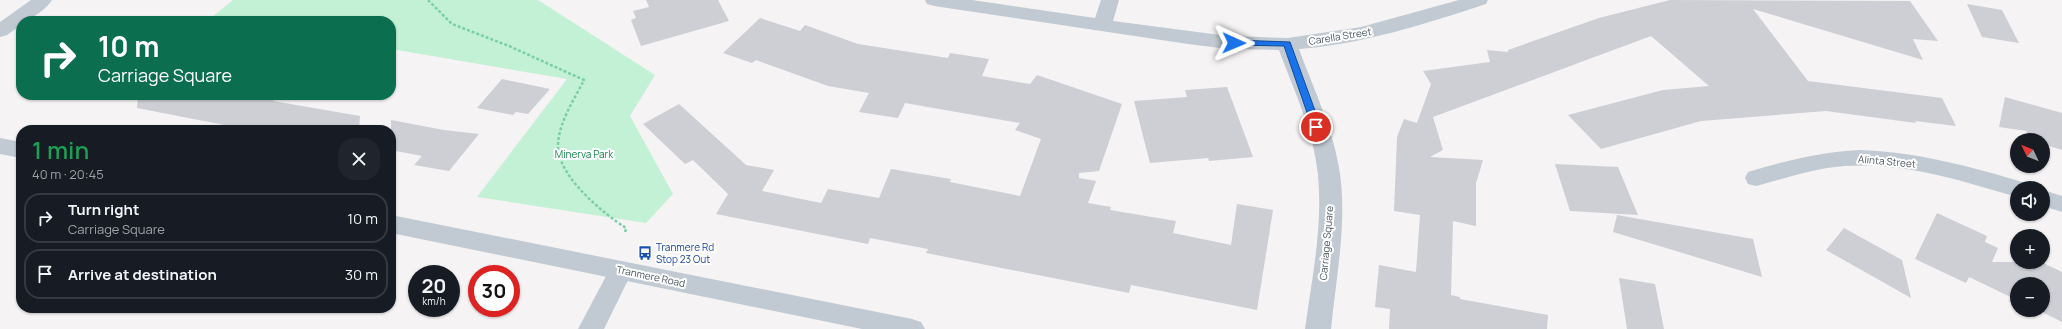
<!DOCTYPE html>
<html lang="en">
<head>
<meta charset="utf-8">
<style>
  :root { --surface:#171b24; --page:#20242c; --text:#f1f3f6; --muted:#9ea1a6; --line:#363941 }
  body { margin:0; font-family:Manrope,sans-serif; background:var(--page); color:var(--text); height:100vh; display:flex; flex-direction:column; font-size:15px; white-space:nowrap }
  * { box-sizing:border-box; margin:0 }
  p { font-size:13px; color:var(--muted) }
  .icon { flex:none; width:22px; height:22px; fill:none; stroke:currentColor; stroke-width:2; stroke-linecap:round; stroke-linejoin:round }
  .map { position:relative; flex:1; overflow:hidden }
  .panel { position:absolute; left:16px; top:125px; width:380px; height:188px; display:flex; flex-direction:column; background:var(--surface); border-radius:16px; box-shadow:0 1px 3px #0004 }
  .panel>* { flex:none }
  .hud { position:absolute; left:16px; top:16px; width:380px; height:84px; border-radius:16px; box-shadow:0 1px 3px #0004; background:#0b6e4f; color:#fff; overflow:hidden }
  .needle { width:26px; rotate:313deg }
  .tools { position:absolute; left:2010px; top:133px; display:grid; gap:8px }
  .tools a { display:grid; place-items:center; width:40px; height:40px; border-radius:50%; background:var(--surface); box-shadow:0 1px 3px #0004; font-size:20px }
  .speed { position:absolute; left:408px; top:265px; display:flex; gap:8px; font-size:20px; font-weight:700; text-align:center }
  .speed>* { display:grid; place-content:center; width:52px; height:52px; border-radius:50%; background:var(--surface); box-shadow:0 1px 3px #0004; line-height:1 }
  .speed small { font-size:10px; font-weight:400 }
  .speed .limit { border:6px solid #d22; background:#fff; color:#111 }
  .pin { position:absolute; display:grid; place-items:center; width:34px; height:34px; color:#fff; margin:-17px; border:2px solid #fff; border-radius:50%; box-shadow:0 1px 4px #0007 }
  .me { position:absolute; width:44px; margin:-22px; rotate:91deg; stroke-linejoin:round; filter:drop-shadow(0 0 3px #0008) }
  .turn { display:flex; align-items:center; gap:14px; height:84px; padding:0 16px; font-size:18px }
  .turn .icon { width:52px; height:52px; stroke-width:2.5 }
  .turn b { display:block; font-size:28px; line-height:34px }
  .round { display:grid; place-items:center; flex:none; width:42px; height:42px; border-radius:16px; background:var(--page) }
  .head { display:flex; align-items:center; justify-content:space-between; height:68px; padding:0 16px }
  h1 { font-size:24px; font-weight:600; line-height:30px; color:#1e9e55 }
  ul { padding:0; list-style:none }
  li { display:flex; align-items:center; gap:12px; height:50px; margin:0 8px 6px; padding:0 8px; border:2px solid var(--line); border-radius:16px }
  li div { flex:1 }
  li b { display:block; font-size:15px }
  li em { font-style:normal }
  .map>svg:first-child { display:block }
  .green { fill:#c3f1d5 }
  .building { fill:#cdcfd5 }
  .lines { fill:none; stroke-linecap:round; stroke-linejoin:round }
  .path { stroke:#7ad0a6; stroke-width:2.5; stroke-dasharray:3 2; stroke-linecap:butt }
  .minor { fill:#c1cad2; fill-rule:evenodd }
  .tertiary { fill:#c1cad2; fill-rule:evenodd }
  .route { fill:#1a73e8; stroke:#114b97 }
  .labels { text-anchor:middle; stroke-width:4; stroke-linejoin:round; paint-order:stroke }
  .street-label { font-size:10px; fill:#4a5661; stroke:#fff }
  .park-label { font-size:10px; fill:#17864f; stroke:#fff }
  .transit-label { font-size:10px; fill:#164399; stroke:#fff; text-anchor:start }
</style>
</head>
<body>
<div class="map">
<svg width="2062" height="329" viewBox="0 0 2062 329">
  <rect width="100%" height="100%" fill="#f5f3f3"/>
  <path class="green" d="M 233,0 L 538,0 L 655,75 L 630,116 L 673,194 L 646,223 L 477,197 L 567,79 L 391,49 L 391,21 L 230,21 L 211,18 Z"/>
  <path class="building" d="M 646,0 L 718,0 L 729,21 L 641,46 L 631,20 L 636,18 L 633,11 L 649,7 Z
    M 1670,0 L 1910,1 L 1938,41 L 1913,39 L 1923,60 L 1753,9 L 1808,81 L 1942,98 L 1956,126 L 1915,121 L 1916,123 L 1826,111 L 1701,121 L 1601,149 L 1568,115 L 1663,90 L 1709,86 L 1651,36 L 1433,117 L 1443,150 L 1430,157 L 1483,160 L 1476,183 L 1476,226 L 1453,221 L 1451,295 L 1460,297 L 1460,299 L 1548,315 L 1547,329 L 1389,329 L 1390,309 L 1375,307 L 1379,265 L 1416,272 L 1420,215 L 1394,211 L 1397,137 L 1404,119 L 1417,123 L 1431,84 L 1423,71 L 1490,62 L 1487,50 L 1508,52 L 1508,50 L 1599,18 Z
    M 1967,4 L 2002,10 L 2019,43 L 1982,37 Z
    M 760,18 L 800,31 L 805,25 L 858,44 L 948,58 L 950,53 L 989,59 L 982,76 L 1030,84 L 1037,75 L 1122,104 L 1099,171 L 1079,173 L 1079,178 L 1096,181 L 1088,203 L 1111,207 L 1110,210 L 1176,221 L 1173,233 L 1231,245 L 1237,204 L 1273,210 L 1257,310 L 1131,285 L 1129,293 L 926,253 L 928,249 L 870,238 L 868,244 L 716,214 L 728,194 L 693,160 L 685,164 L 643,124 L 679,104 L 746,165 L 774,170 L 762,191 L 821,203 L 828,189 L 879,198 L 891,169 L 951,179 L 950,182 L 1020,196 L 1041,139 L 1015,130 L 1020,123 L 905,103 L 898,118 L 859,112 L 869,93 L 828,86 L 756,60 L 752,63 L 723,53 Z
    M 502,79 L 550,89 L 528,114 L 516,112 L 513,115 L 477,108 Z
    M 1227,87 L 1253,157 L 1209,161 L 1208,158 L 1150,163 L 1134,101 L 1187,97 L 1185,90 Z
    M 138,95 L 279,95 L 273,101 L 360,116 L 359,130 L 250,130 L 137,108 Z
    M 2005,97 L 2062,113 L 2062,150 L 2043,144 L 2043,140 L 2027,139 L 2027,131 L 1999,127 Z
    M 391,120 L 444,130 L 479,134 L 449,171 L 414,165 L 422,156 L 391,150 Z
    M 1555,164 L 1618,167 L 1638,215 L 1570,211 Z
    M 1937,213 L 1987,236 L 1985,242 L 1998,248 L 1992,262 L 2041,262 L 2062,272 L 2062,322 L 2038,310 L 2043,310 L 2043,284 L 2017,284 L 2017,300 L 1969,277 L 1966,283 L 1915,259 Z
    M 1617,215 L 1753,239 L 1762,277 L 1613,232 Z
    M 1844,228 L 1902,260 L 1911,298 L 1826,250 Z
    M 1619,278 L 1655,284 L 1664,329 L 1627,329 Z"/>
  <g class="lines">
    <path class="path" d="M 428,0 L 452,24 L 509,46 L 584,80 C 574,100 557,125 558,148 C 560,178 603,213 626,228 L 625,233"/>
    <path class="minor" d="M 31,0 L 52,0 C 47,8 31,21 21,21 L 21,25 L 7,35 L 0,37 L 0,22 Z
      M 925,0 L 972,0 L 1095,18 L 1101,0 L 1119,0 L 1113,21 L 1228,36 L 1288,38 L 1361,27 L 1459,0 L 1488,0 L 1486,4 C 1425,24 1363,44 1299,49 C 1314,90 1334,131 1340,174 C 1347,225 1336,278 1331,329 L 1305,329 C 1312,278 1323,226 1318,175 C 1314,132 1294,91 1279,50 L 1228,49 L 1188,44 L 934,6 L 927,4 Z
      M 1859,150 C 1916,152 1970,166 2025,183 L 2028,188 L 2017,188 L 2017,197 C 1956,179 1891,158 1827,168 C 1803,172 1779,180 1756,186 L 1748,184 L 1745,178 L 1748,172 C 1785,161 1821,152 1859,150 Z
      M 2043,190 L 2062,196 L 2062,212 L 2043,206 Z
      M 621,261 L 629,263 L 633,270 L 604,329 L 578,329 L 613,263 Z"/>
    <path class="tertiary" d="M 0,138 L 21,142 L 21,158 L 0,154 Z
      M 391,215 L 912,319 L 921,322 L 925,329 L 862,329 L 391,233 Z"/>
  </g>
  <path class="route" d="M 1234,40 L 1290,42 L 1321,127 L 1320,129 L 1313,129 L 1312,127 L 1284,46 L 1232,45 L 1232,41 Z"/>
  <defs>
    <symbol id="bus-bare" viewBox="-9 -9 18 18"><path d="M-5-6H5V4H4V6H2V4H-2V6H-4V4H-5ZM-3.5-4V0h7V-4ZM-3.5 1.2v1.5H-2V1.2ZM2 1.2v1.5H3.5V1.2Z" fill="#1a4fb4" stroke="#fff" stroke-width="2.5" paint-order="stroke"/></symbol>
  </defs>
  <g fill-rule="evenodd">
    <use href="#bus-bare" x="635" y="243" width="20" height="20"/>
  </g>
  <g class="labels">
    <g class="street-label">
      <text transform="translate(1340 36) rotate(-9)" y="4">Carella Street</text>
      <text transform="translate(1887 161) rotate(5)" y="4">Alinta Street</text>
      <text transform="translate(1326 243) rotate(-85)" y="4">Carriage Square</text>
      <text transform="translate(651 276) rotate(12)" y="4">Tranmere Road</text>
    </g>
    <g class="park-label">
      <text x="584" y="158">Minerva Park</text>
    </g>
    <g class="transit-label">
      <text x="656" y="251">Tranmere Rd<tspan x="656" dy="12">Stop 23 Out</tspan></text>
    </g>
  </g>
</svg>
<div class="tools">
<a><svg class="needle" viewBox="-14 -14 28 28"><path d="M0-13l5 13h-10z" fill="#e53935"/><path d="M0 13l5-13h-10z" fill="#9ea1a6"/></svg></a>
<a><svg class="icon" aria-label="sound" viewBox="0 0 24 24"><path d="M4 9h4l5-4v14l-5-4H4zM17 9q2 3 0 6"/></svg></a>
<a>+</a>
<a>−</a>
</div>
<div class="speed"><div>20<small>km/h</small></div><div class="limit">30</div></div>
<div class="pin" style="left:1316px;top:127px;background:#d93025"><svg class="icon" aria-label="arrive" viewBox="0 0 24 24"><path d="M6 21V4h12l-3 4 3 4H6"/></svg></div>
<svg class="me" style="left:1234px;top:43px" viewBox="-20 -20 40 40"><path d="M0-17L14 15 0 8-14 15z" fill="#1a73e8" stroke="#fff" stroke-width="4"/></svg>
<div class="hud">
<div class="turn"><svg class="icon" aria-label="right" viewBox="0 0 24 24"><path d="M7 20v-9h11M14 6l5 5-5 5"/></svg><div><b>10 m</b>Carriage Square</div></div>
</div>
<section class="panel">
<div class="head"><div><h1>1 min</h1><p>40 m · 20:45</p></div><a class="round"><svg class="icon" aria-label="close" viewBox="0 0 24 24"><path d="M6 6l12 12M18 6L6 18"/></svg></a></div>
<ul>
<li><svg class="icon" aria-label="right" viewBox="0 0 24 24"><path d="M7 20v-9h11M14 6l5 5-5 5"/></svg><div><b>Turn right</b><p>Carriage Square</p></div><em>10 m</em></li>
<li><svg class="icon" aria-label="arrive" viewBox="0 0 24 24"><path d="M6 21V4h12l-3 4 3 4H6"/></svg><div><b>Arrive at destination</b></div><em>30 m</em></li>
</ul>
</section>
</div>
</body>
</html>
